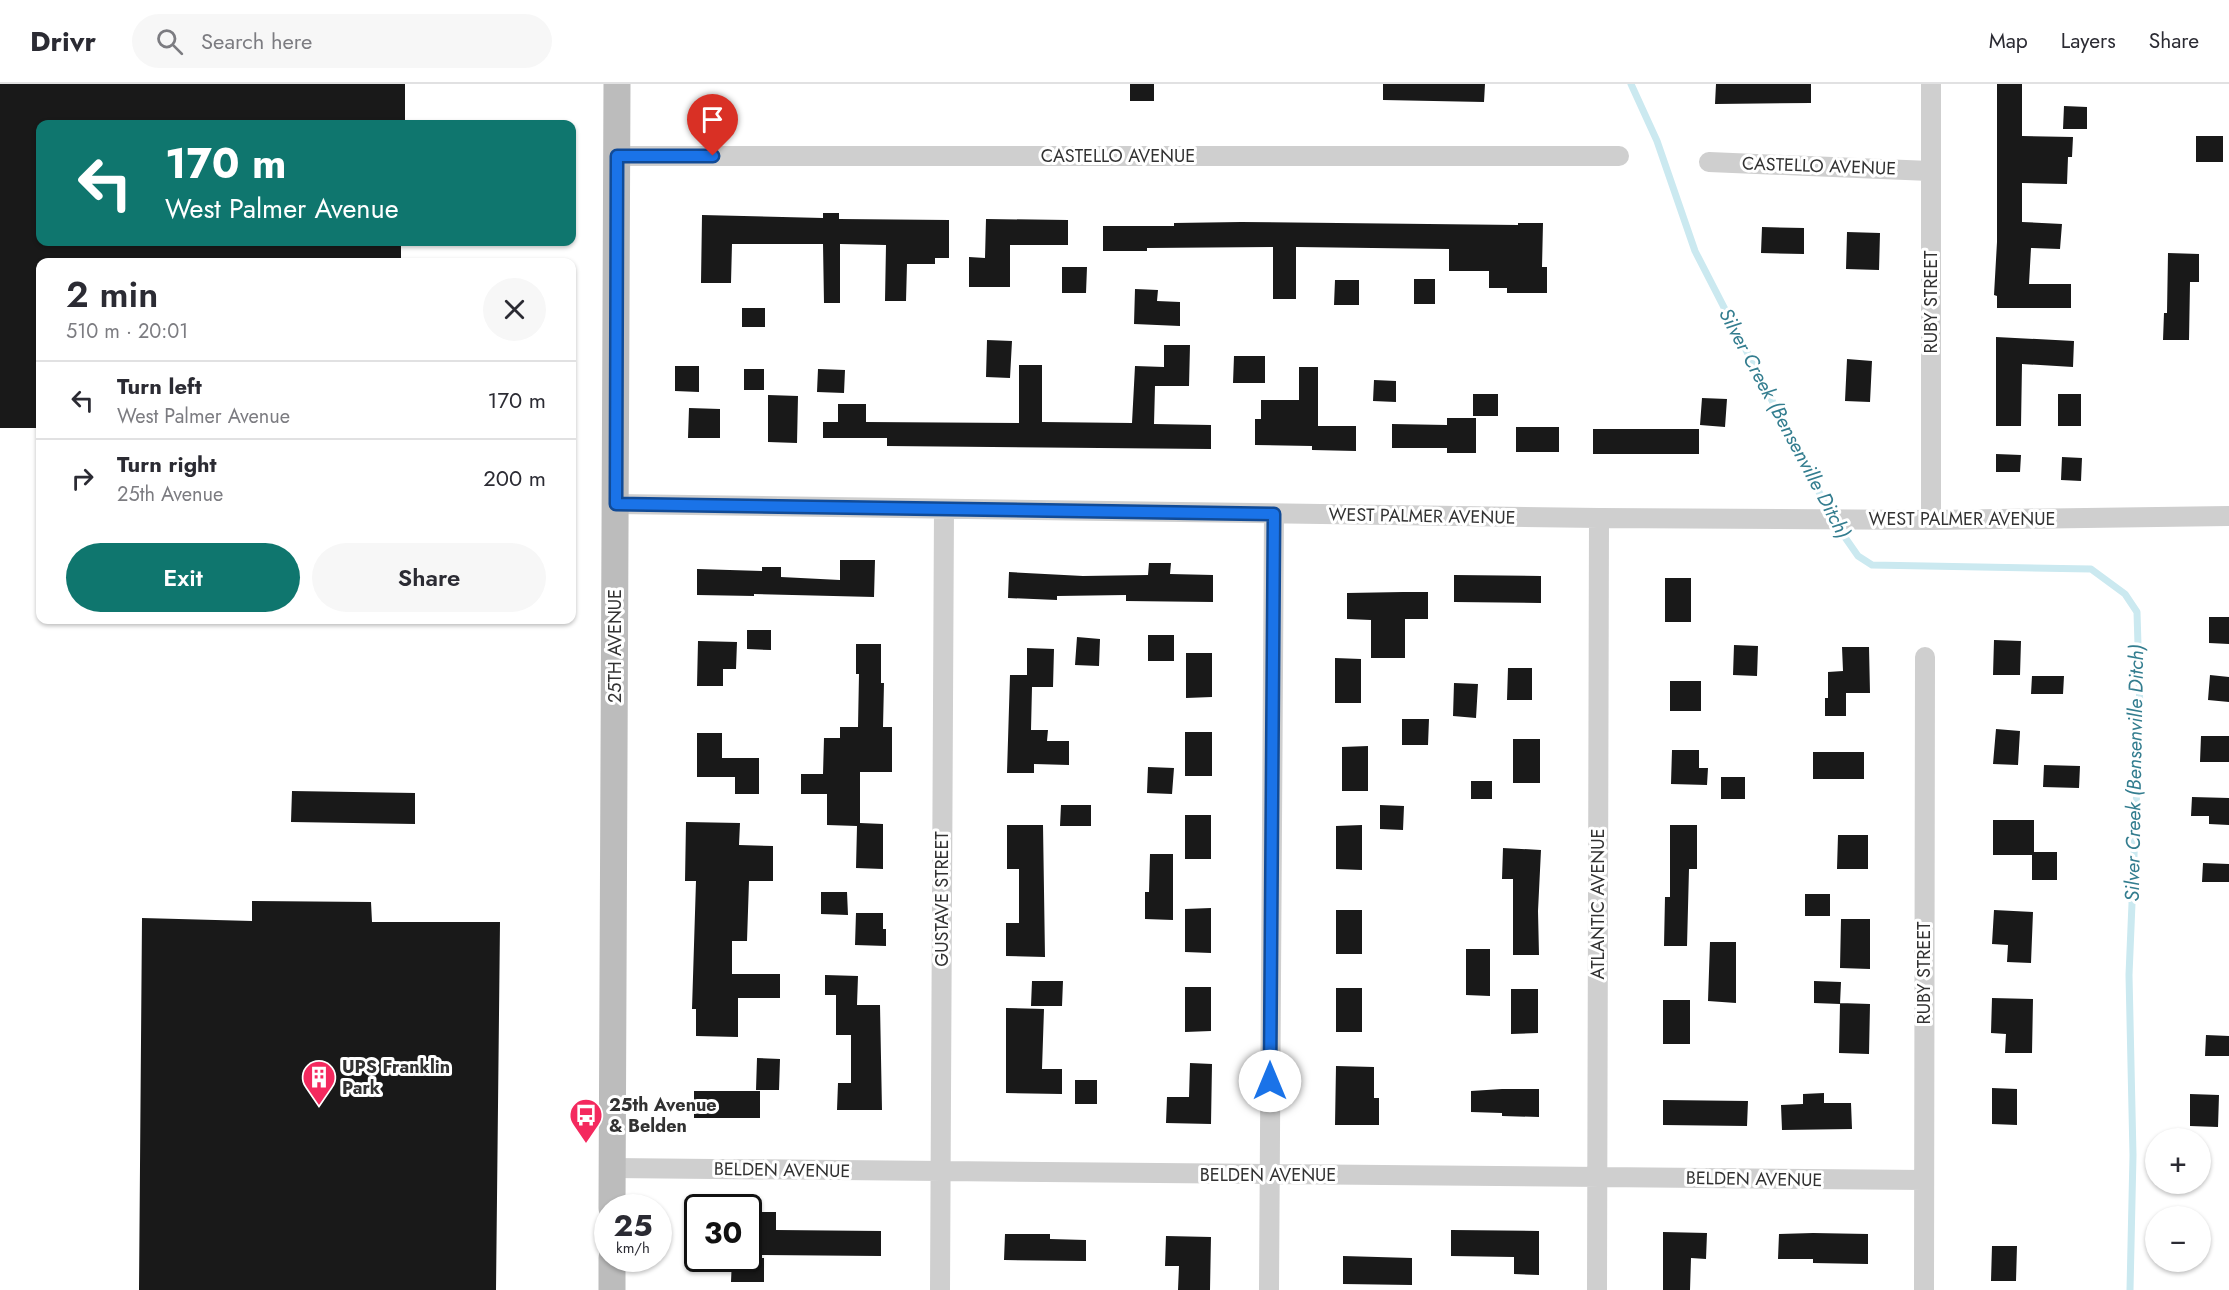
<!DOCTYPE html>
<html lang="en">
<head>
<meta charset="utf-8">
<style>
  :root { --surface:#fff; --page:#f7f7f7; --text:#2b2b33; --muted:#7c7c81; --line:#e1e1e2; --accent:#0f766e }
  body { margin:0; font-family:Jost,sans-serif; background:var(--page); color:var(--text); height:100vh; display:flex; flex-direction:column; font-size:22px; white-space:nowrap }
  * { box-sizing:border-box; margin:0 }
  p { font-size:20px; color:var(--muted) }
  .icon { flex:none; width:33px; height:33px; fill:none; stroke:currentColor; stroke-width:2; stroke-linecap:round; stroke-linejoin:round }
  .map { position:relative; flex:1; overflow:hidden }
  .side { position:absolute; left:36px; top:174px; width:540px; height:366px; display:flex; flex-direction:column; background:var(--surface); border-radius:12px; box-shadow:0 2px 4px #0004 }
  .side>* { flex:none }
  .banner { position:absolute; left:36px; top:36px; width:540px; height:126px; border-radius:12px; box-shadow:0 2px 4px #0004; background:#0f766e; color:#fff; overflow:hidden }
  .buttons { position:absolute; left:2145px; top:1044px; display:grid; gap:12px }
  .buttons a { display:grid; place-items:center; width:66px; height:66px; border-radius:50%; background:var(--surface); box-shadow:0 2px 4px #0004; font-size:30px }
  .speed { position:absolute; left:594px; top:1110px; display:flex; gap:12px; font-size:30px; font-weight:700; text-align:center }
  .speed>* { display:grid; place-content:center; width:78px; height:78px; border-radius:50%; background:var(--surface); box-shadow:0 2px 4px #0004; line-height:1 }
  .speed small { font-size:15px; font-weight:400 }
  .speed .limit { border:3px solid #111; border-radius:9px; background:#fff; color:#111 }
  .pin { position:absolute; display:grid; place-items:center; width:51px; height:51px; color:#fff; margin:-62px -26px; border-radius:50% 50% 50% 0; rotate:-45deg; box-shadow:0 0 6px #0007 }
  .pin .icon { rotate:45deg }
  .me { position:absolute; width:66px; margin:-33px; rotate:0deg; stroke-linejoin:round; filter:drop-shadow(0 0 4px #0008) }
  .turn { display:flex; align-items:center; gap:21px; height:126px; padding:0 30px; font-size:27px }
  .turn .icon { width:78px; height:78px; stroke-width:2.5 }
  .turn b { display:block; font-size:42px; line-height:51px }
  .round { display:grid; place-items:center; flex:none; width:63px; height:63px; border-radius:32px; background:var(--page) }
  .head { display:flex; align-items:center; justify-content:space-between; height:102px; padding:0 30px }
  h1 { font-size:36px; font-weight:600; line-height:45px }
  .cta { display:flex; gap:12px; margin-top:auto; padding:12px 30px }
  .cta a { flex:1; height:69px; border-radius:36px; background:var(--accent); color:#fff; font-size:24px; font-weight:600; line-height:69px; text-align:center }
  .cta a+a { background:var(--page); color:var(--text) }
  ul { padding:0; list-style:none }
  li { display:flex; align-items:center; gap:18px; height:78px; padding:0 30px; border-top:2px solid var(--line) }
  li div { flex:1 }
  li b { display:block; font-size:22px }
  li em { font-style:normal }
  header { display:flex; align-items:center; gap:36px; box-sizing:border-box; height:84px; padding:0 30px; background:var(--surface); border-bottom:2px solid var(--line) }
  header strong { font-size:28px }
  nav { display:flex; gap:33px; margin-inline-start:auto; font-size:21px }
  .search { width:420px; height:54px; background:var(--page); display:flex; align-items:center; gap:15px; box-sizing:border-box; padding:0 21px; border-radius:33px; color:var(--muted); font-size:22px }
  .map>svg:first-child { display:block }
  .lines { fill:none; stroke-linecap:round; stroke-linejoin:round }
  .stream { stroke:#cbe9f0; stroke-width:7 }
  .building { fill:#191919 }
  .minor { stroke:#cfcfcf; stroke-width:20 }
  .secondary { stroke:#bcbcbc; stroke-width:27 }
  .route-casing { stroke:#114b97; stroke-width:15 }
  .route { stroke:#1a73e8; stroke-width:10 }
  .labels { text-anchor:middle; stroke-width:6; stroke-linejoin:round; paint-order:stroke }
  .street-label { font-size:18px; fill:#323232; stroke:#fff }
  .poi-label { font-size:18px; font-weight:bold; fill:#323232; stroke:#fff; text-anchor:start }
  .water-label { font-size:20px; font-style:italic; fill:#337d8f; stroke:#fff }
</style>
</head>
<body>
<header>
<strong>Drivr</strong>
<div class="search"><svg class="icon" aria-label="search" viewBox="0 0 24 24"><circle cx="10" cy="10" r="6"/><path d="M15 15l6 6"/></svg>Search here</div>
<nav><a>Map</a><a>Layers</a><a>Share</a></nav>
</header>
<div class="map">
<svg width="2229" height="1206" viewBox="0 0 2229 1206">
  <rect width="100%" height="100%" fill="#fff"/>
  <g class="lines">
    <path class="stream" d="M 1631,0 L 1657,57 L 1695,167 L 1835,439 L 1858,472 L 1872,481 L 2091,485 L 2125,510 L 2137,528 L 2140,628 L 2129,891 L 2133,1071 L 2130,1206"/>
  </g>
  <path class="building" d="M 0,0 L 405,0 L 405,40 L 40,40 L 40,158 L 401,158 L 401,178 L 40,178 L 40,344 L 0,344 Z
    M 1130,0 L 1154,0 L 1154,17 L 1130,17 Z
    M 1383,0 L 1485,0 L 1484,18 L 1383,16 Z
    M 1716,0 L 1811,0 L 1811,19 L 1715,20 Z
    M 1997,0 L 2022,0 L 2022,52 L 2073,53 L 2072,73 L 2068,73 L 2067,100 L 2022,99 L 2022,138 L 2062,140 L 2060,165 L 2031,164 L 2029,200 L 2071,200 L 2071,224 L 1997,224 L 1997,212 L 1994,211 L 1997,158 Z
    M 2064,22 L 2087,23 L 2087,45 L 2063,45 Z
    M 2196,52 L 2223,52 L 2223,78 L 2196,78 Z
    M 823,129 L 839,129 L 839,135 L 949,136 L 949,174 L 935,174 L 935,180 L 907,180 L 906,217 L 885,217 L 886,161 L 840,160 L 840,219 L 824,219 L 823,160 L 732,160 L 731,199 L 701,199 L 702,131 L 823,134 Z
    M 986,135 L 1068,136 L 1068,161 L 1010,161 L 1010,203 L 969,203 L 969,173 L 985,174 Z
    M 1241,138 L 1518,141 L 1518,139 L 1543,139 L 1542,183 L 1547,183 L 1547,209 L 1507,209 L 1507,204 L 1489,204 L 1489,187 L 1449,187 L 1449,165 L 1296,163 L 1296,215 L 1273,215 L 1273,163 L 1147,164 L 1147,167 L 1103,167 L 1103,142 L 1174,142 L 1174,139 Z
    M 1762,143 L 1804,144 L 1804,170 L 1761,169 Z
    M 1847,148 L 1880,149 L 1879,186 L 1846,185 Z
    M 2168,169 L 2199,170 L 2199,198 L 2190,198 L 2189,256 L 2163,256 L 2164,229 L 2167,229 Z
    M 1062,183 L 1087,183 L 1086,209 L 1062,209 Z
    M 1414,195 L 1435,195 L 1435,220 L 1414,220 Z
    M 1335,196 L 1359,196 L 1359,221 L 1334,221 Z
    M 1135,205 L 1158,206 L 1157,217 L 1180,218 L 1180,242 L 1134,240 Z
    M 742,224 L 765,224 L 765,243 L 742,243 Z
    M 1996,253 L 2074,257 L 2073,283 L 2022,280 L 2021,342 L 1996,342 Z
    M 987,256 L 1012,257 L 1010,294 L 986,293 Z
    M 1164,261 L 1190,261 L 1189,302 L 1155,302 L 1154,340 L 1211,341 L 1211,365 L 887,362 L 887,354 L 823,354 L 823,338 L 838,338 L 838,320 L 866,320 L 866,338 L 1019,339 L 1019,281 L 1042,281 L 1042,338 L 1132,339 L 1135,282 L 1164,283 Z
    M 1234,272 L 1265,272 L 1265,299 L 1233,299 Z
    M 1847,275 L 1872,277 L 1870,318 L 1845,317 Z
    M 675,282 L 699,282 L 699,308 L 675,307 Z
    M 1299,283 L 1318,283 L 1318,342 L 1356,342 L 1356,367 L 1312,366 L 1312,362 L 1255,361 L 1255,335 L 1261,335 L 1261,316 L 1299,316 Z
    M 744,285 L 764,285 L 764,306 L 744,306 Z
    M 818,285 L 845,286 L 844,309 L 817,308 Z
    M 1374,296 L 1396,297 L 1396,318 L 1373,317 Z
    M 1473,310 L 1498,310 L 1498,332 L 1473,332 Z
    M 2058,310 L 2081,310 L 2081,342 L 2058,342 Z
    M 768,311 L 798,312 L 797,359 L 768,358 Z
    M 1702,314 L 1727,315 L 1725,343 L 1700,341 Z
    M 689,324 L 720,325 L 720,354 L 688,354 Z
    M 1447,334 L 1476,334 L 1476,369 L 1447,369 L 1447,364 L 1392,364 L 1392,340 L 1447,341 Z
    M 1516,343 L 1559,343 L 1559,368 L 1516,368 Z
    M 1593,345 L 1699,345 L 1699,370 L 1593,370 Z
    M 1996,370 L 2021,371 L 2020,388 L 1996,388 Z
    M 2062,373 L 2082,374 L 2081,397 L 2061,396 Z
    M 840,476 L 875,476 L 874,513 L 754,510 L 754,512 L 697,511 L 697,485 L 762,487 L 762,483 L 781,483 L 781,493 L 840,496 Z
    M 1149,479 L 1171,479 L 1170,490 L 1213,491 L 1213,518 L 1126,517 L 1126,511 L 1057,512 L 1057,516 L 1008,514 L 1009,488 L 1083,492 L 1148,491 Z
    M 1454,491 L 1541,492 L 1541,519 L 1454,518 Z
    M 1665,494 L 1691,494 L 1691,538 L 1665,538 Z
    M 1403,508 L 1428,508 L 1428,535 L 1405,535 L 1405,574 L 1371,574 L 1371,536 L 1347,535 L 1347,509 Z
    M 2209,533 L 2229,533 L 2229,560 L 2209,559 Z
    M 747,546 L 771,546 L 771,566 L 747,565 Z
    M 1148,551 L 1174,551 L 1174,577 L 1148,577 Z
    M 1077,553 L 1100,555 L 1099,582 L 1075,581 Z
    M 1994,556 L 2021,557 L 2020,591 L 1993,591 Z
    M 698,557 L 737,558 L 736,585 L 723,585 L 723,602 L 697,602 Z
    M 856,560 L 881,560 L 881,599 L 884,599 L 883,643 L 892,643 L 892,688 L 860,688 L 860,739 L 883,740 L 883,785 L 856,784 L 857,742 L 827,741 L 827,710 L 801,710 L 801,690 L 823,690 L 824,654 L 840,654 L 840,643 L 858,643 L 859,590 L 856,590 Z
    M 1734,561 L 1758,562 L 1757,592 L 1733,591 Z
    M 1842,563 L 1869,563 L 1870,609 L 1846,609 L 1846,632 L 1825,632 L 1825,614 L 1828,614 L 1828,588 L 1843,587 Z
    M 1027,564 L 1054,565 L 1053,603 L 1032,603 L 1031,646 L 1048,646 L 1047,657 L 1069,657 L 1069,681 L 1034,680 L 1034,689 L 1007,689 L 1010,591 L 1027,591 Z
    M 1186,569 L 1212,569 L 1212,613 L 1186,614 Z
    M 1335,574 L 1361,575 L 1361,619 L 1335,619 Z
    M 1508,584 L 1532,584 L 1532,616 L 1507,616 Z
    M 2210,591 L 2229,593 L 2229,618 L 2208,616 Z
    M 2032,592 L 2064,592 L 2063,610 L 2031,610 Z
    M 1670,597 L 1701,597 L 1701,627 L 1670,627 Z
    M 1454,599 L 1478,600 L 1476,634 L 1453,632 Z
    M 1402,635 L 1429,635 L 1428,661 L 1402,661 Z
    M 1996,645 L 2020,647 L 2018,681 L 1993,680 Z
    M 1185,648 L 1212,648 L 1212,692 L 1185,692 Z
    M 697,649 L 722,649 L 722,674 L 759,674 L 759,710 L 735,710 L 735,693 L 697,693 Z
    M 2201,652 L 2229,652 L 2229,678 L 2200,678 Z
    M 1513,655 L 1540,655 L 1540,699 L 1513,699 Z
    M 1368,662 L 1368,707 L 1342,707 L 1342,663 Z
    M 1672,666 L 1699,666 L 1699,684 L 1708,684 L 1707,701 L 1671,700 Z
    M 1813,668 L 1864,668 L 1864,695 L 1813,695 Z
    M 2044,681 L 2080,682 L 2079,704 L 2043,703 Z
    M 1148,683 L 1174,684 L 1172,710 L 1147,709 Z
    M 1721,693 L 1745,693 L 1745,715 L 1721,715 Z
    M 1471,697 L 1492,697 L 1492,715 L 1471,715 Z
    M 292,707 L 415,709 L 415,740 L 291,738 Z
    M 2192,713 L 2229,714 L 2229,741 L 2209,740 L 2209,732 L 2191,732 Z
    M 1061,721 L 1091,721 L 1091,742 L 1060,742 Z
    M 1380,721 L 1404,722 L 1403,746 L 1380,745 Z
    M 1185,731 L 1211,731 L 1211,775 L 1185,775 Z
    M 1993,736 L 2034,736 L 2034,768 L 2057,768 L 2057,796 L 2032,796 L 2032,771 L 1993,771 Z
    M 686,738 L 740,739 L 739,761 L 773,762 L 773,797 L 749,797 L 747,857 L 732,857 L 732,890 L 780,890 L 780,914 L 738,914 L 738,953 L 696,952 L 696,925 L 692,925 L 696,797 L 685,797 Z
    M 1007,741 L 1043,741 L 1045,873 L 1006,872 L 1006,839 L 1019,839 L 1019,785 L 1007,785 Z
    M 1362,741 L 1362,786 L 1336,785 L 1336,742 Z
    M 1670,741 L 1697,741 L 1697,785 L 1689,785 L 1687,862 L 1664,862 L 1665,813 L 1670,813 Z
    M 1838,751 L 1868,751 L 1868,785 L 1837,785 Z
    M 1503,764 L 1541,766 L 1538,827 L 1539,871 L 1513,871 L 1513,795 L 1502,795 Z
    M 1150,770 L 1173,770 L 1173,836 L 1145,835 L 1145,808 L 1149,808 Z
    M 2203,779 L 2229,780 L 2229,798 L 2202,798 Z
    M 821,808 L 847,808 L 848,831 L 821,830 Z
    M 1805,810 L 1830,810 L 1830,832 L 1805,832 Z
    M 252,817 L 371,818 L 372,838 L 500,838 L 496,1206 L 139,1206 L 142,834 L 252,837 Z
    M 1211,824 L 1211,869 L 1185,868 L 1185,825 Z
    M 1336,826 L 1362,826 L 1362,870 L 1336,870 Z
    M 1994,826 L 2033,828 L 2031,879 L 2007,878 L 2008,861 L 1992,860 Z
    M 856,829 L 883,829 L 883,845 L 886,845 L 886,862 L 855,861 Z
    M 1841,835 L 1870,835 L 1870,885 L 1840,884 Z
    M 1710,858 L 1736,858 L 1736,919 L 1708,917 Z
    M 1466,865 L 1490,865 L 1490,912 L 1466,911 Z
    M 825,891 L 858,892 L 857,921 L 880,921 L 882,1026 L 837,1026 L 838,999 L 851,999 L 851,951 L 836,951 L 836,911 L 825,911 Z
    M 1032,897 L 1063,897 L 1062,922 L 1031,922 Z
    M 1814,897 L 1841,898 L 1840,920 L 1814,919 Z
    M 1185,903 L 1211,903 L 1211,947 L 1185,948 Z
    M 1336,904 L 1362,904 L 1362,948 L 1336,948 Z
    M 1511,905 L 1538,905 L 1538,949 L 1511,950 Z
    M 1992,914 L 2033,915 L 2032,969 L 2005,969 L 2006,950 L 1991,949 Z
    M 1663,916 L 1690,916 L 1690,960 L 1663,960 Z
    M 1840,919 L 1870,920 L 1869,970 L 1839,969 Z
    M 1006,924 L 1044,925 L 1042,985 L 1062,985 L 1062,1010 L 1006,1009 Z
    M 2206,951 L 2229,952 L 2229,972 L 2205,972 Z
    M 757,974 L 780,975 L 779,1006 L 756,1006 Z
    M 1190,979 L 1212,980 L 1211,1040 L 1166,1039 L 1167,1013 L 1189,1013 Z
    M 1336,982 L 1374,983 L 1374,1014 L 1379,1014 L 1379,1041 L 1335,1041 Z
    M 1075,996 L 1097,996 L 1097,1020 L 1075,1020 Z
    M 1992,1004 L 2017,1005 L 2017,1041 L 1992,1040 Z
    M 1502,1005 L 1539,1005 L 1539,1033 L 1502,1032 L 1502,1029 L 1471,1028 L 1471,1007 Z
    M 694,1007 L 760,1007 L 760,1034 L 694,1034 Z
    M 1824,1009 L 1824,1019 L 1851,1019 L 1852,1045 L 1782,1046 L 1781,1021 L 1803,1020 L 1803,1010 Z
    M 2190,1010 L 2219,1011 L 2218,1043 L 2190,1042 Z
    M 1663,1016 L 1748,1017 L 1747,1042 L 1663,1041 Z
    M 751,1128 L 776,1128 L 776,1146 L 881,1147 L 881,1172 L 750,1171 Z
    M 1451,1146 L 1539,1147 L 1539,1191 L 1514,1190 L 1514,1173 L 1451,1172 Z
    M 1663,1148 L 1707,1149 L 1706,1175 L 1691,1174 L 1690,1206 L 1663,1206 Z
    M 1813,1149 L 1868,1150 L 1868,1180 L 1813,1179 L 1813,1175 L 1778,1175 L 1779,1150 Z
    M 1005,1150 L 1050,1150 L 1050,1155 L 1086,1156 L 1086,1177 L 1004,1176 Z
    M 1166,1152 L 1211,1153 L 1210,1206 L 1178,1206 L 1179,1182 L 1165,1182 Z
    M 1992,1162 L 2017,1162 L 2016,1197 L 1991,1197 Z
    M 1343,1172 L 1412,1174 L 1412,1201 L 1343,1200 Z
    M 732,1174 L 764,1174 L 764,1198 L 731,1198 Z"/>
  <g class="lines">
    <path class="minor" d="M 1931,0 L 1931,436
      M 617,72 L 1619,72
      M 1709,78 L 1930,87
      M 616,420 L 1599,434 L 1931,436 L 2229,432
      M 612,1084 L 1924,1096
      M 940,1206 L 944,425
      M 1269,1206 L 1274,430
      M 1597,1206 L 1599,434
      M 1924,1206 L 1925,573"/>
    <path class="secondary" d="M 612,1124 L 617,0
      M 612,1206 L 612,1174"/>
  </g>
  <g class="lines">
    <defs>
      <path id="route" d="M 713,72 L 617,72 L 616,420 L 1274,430 L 1270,997"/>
    </defs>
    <use href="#route" class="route-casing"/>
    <use href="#route" class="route"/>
  </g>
  <defs>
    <symbol id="building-pin" viewBox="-11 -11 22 30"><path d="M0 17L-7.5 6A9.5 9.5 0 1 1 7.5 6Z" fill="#f4295e" stroke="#fff"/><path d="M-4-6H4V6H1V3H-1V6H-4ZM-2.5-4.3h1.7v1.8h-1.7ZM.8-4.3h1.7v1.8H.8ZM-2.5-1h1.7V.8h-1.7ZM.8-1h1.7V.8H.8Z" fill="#fff"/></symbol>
    <symbol id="bus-pin" viewBox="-11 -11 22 30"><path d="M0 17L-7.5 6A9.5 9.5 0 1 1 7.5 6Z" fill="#f4295e" stroke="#fff"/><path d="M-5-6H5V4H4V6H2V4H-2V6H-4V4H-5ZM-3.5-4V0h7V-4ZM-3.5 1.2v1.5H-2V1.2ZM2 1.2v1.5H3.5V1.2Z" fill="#fff"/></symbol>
  </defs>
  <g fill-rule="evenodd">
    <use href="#building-pin" x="300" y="974" width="38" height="52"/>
    <use href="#bus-pin" x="567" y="1012" width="38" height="52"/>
  </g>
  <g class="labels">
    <g class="street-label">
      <text x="1118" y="78">CASTELLO AVENUE</text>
      <text transform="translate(1819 82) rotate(2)" y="6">CASTELLO AVENUE</text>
      <text transform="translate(1931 218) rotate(-90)" y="6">RUBY STREET</text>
      <text transform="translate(1422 432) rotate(1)" y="6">WEST PALMER AVENUE</text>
      <text x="1962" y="441">WEST PALMER AVENUE</text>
      <text transform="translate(615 562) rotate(-90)" y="6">25TH AVENUE</text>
      <text transform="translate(942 815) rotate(-90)" y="6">GUSTAVE STREET</text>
      <text transform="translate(1598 820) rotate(-90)" y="6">ATLANTIC AVENUE</text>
      <text transform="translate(1924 889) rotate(-90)" y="6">RUBY STREET</text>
      <text transform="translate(782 1086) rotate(1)" y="6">BELDEN AVENUE</text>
      <text x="1268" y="1097">BELDEN AVENUE</text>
      <text transform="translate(1754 1095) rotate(1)" y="6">BELDEN AVENUE</text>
    </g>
    <g class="poi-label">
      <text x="342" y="989">UPS Franklin<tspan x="342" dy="21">Park</tspan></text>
      <text x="609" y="1027">25th Avenue<tspan x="609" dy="21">&amp; Belden</tspan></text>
    </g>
    <g class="water-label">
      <text transform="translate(1785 339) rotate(62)" y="7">Silver Creek (Bensenville Ditch)</text>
      <text transform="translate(2134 689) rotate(-89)" y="7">Silver Creek (Bensenville Ditch)</text>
    </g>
  </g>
</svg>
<div class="buttons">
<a>+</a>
<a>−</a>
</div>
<div class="speed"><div>25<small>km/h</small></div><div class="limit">30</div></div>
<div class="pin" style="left:713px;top:72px;background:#d93025"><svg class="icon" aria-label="arrive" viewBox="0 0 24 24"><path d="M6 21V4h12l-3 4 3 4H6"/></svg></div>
<svg class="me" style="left:1270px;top:997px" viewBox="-20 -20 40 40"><circle r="19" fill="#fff"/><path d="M0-13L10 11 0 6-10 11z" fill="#1a73e8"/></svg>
<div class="banner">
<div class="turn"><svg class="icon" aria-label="left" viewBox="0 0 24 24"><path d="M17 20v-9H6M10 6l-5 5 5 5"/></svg><div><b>170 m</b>West Palmer Avenue</div></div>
</div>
<section class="side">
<div class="head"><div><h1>2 min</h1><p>510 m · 20:01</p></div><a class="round"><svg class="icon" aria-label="close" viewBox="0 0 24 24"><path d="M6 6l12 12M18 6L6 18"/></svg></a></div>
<ul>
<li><svg class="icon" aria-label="left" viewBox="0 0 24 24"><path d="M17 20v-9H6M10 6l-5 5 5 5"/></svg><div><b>Turn left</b><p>West Palmer Avenue</p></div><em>170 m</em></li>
<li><svg class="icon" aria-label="right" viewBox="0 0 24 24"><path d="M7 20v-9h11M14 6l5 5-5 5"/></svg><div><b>Turn right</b><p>25th Avenue</p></div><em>200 m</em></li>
</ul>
<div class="cta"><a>Exit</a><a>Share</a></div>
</section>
</div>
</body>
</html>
